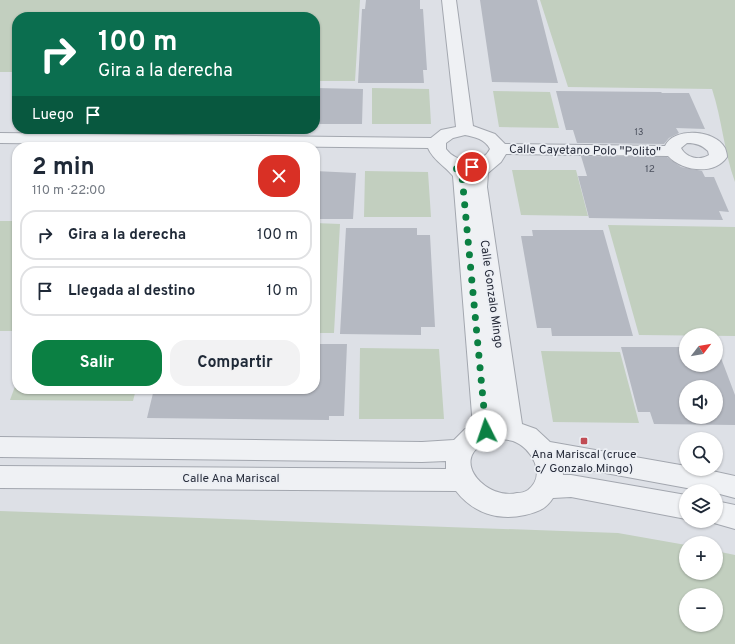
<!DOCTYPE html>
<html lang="es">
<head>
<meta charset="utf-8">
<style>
  :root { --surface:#fff; --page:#f2f2f3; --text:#1f2937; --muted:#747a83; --line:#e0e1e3; --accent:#0b8043 }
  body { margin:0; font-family:Overpass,sans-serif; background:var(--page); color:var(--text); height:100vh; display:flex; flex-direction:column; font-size:15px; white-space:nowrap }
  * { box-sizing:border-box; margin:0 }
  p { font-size:13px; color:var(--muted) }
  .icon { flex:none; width:22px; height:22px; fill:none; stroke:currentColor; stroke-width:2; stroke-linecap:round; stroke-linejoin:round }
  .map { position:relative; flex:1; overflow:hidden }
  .side { position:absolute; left:12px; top:142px; width:308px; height:252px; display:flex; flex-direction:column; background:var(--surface); border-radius:16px; box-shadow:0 1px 3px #0004 }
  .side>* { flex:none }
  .guide { position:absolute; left:12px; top:12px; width:308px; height:122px; border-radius:16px; box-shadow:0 1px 3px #0004; background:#0b6e4f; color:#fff; overflow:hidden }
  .needle { width:26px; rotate:59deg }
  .buttons { position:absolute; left:679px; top:328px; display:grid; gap:8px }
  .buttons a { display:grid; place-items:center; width:44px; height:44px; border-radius:50%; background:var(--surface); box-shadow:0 1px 3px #0004; font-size:20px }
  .pin { position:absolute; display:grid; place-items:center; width:34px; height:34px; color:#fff; margin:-17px; border:2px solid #fff; border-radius:50%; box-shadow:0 1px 4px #0007 }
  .me { position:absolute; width:44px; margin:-22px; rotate:356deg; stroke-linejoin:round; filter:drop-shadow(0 0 3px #0008) }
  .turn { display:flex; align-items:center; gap:14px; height:84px; padding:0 20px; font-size:18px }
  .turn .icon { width:52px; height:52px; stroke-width:2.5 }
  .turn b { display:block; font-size:28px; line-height:34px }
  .then { display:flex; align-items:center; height:38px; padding:0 20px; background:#0003; gap:8px; font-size:15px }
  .round { display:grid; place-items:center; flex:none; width:42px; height:42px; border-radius:16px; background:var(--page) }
  .headline { display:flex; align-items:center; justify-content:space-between; height:68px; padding:0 20px }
  h1 { font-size:24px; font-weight:700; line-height:30px }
  .action { display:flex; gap:8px; margin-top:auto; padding:8px 20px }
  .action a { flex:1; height:46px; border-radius:16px; background:var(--accent); color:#fff; font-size:16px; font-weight:700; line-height:46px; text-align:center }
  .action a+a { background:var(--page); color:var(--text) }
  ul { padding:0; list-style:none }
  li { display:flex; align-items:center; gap:12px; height:50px; margin:0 8px 6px; padding:0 12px; border:2px solid var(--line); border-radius:16px }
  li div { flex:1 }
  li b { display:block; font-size:15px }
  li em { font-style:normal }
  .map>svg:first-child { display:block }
  .green { fill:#c2cfbf; fill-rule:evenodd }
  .building { fill:#b5b9c2; fill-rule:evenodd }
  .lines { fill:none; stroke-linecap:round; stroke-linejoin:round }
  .minor-casing { stroke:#a3a7af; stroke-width:2 }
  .minor { fill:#eff1f4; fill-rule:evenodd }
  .route { stroke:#0b8043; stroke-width:7; stroke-dasharray:0 12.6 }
  .poi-dot { fill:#c14c54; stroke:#eceff4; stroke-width:1.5 }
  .labels { text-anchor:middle; stroke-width:3.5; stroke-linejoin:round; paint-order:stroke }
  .far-number-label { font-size:9px; fill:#4b505d }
  .number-label { font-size:10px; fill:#4b505d }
  .street-label { font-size:12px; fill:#282d3b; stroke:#eceff4 }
  .poi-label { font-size:12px; fill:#282d3b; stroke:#eceff4 }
</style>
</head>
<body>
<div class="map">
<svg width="735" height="644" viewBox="0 0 735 644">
  <rect width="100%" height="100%" fill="#dde0e6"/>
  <path class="green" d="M 0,0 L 360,0 L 355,81 L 315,81 L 315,17 L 17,17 L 17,72 L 0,72 Z
    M 540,0 L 735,0 L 735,182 C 724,152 722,119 712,89 L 568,87 Z
    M 372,88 L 429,89 L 431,124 L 372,124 Z
    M 493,91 L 550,92 L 559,128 L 499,127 Z
    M 512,170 L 576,170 L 588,216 L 521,215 Z
    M 365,171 L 428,172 L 431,217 L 364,217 Z
    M 0,221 L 17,221 L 17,331 L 0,331 Z
    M 315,223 L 340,224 L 334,333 L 315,333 Z
    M 608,225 L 735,227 L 735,336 L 639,335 Z
    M 360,348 L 439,349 L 444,419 L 359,419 Z
    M 541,351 L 620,352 L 639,423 L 553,422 Z
    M 17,381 L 17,389 L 136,389 L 133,401 L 10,400 Z
    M 0,511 L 618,533 L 686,545 L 686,573 L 716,573 L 716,551 L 735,555 L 735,644 L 0,644 ZM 686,595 L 716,595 L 716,625 L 686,625 Z"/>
  <path class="building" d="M 366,0 L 420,0 L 420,9 L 423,9 L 427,70 L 423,70 L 424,83 L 358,83 L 362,9 L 365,9 Z
    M 480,0 L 537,0 L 558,83 L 492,82 Z
    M 315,88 L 363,89 L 362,124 L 315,124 Z
    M 556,91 L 661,92 L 662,93 L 689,93 L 705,129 L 676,128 L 679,133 L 669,138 L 664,144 L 577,143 L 573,130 L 566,130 Z
    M 581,156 L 667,157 L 681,167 L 702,171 L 705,177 L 714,177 L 729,212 L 719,211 L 723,220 L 589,218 L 578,176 L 587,176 Z
    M 315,171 L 356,173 L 353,219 L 315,219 Z
    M 346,228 L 417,228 L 417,235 L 430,235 L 435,327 L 421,327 L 421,335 L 340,334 Z
    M 532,230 L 603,230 L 633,336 L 552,336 L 551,328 L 537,328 L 521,236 L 533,236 Z
    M 315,344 L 347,344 L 344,416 L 329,416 L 329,420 L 147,418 L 154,389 L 315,389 Z
    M 621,347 L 686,347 L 686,365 L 716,365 L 716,358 L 721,358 L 735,395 L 735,425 L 654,424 L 650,412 L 638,412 ZM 686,387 L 716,387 L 716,417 L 686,417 Z"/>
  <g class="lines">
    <defs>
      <path id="minor" d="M 442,0 L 456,0 L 473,126 L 495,134 L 505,144 L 665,146 C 674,126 716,130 725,148 C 726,151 727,154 727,157 C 714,176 682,171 668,156 L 506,154 L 501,162 L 488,173 L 487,187 L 522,424 L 536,429 L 550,442 L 686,466 L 686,469 L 703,469 L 735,476 L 735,498 L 716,493 L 716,491 L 703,491 L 562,465 L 563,475 L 571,475 L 686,495 L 686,519 L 571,497 L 553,498 C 546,509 538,512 525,515 C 498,521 473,513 456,491 L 0,488 L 0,466 L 446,469 L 446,461 L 422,462 L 0,457 L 0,437 L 422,442 L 454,440 L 465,429 L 473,427 L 453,176 C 445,166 433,160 428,148 L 0,143 L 0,133 L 431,138 L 441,130 L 456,127 ZM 465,135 C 475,137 485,139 490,149 C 482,166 456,163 446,149 L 446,143 L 453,138 ZM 687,143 C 696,143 702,145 708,151 L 709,155 C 700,161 686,158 681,148 ZM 498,439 C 503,439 509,440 513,441 C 532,448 547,475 528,490 C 525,492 521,493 517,493 C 487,500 451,462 483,444 C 487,441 493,440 498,439 Z
        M 716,501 L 735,505 L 735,529 L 707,521 L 716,521 Z"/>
    </defs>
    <use href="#minor" class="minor-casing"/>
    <use href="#minor" class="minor"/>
  </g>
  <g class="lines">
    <path class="route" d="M 472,167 L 453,164 L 462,176 L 486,431"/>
  </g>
  <rect class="poi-dot" x="580" y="437" width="8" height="8" rx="2"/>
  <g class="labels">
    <g class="far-number-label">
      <text x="639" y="135">13</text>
    </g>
    <g class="number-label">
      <text x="650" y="172">12</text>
    </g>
    <g class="street-label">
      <text transform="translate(585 150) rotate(1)" y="4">Calle Cayetano Polo "Polito"</text>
      <text transform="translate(492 294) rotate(82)" y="4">Calle Gonzalo Mingo</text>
      <text x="231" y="482">Calle Ana Mariscal</text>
    </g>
    <g class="poi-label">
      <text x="584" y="458">Ana Mariscal (cruce<tspan x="584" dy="14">c/ Gonzalo Mingo)</tspan></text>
    </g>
  </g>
</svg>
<div class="buttons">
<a><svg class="needle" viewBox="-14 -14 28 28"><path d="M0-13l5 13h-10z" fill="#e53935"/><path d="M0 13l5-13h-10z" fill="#747a83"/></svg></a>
<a><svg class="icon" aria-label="sound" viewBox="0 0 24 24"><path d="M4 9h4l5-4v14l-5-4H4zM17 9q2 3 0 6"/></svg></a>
<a><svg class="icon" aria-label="search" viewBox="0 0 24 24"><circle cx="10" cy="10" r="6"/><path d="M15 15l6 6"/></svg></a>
<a><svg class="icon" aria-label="layers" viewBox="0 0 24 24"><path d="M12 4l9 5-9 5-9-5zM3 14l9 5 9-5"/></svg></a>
<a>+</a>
<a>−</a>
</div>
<div class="pin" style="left:472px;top:167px;background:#d93025"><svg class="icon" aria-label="arrive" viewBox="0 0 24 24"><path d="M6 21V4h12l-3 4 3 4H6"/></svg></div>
<svg class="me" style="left:486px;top:431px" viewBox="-20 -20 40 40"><circle r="19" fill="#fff"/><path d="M0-13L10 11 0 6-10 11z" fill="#0b8043"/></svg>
<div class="guide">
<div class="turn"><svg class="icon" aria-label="right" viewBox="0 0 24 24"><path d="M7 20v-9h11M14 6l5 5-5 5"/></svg><div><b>100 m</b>Gira a la derecha</div></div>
<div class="then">Luego<svg class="icon" aria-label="arrive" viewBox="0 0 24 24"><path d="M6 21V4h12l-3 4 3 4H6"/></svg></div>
</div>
<section class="side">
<div class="headline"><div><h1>2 min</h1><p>110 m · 22:00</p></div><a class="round" style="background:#d93025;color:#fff"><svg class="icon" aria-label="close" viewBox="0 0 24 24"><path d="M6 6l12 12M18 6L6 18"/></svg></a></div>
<ul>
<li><svg class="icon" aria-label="right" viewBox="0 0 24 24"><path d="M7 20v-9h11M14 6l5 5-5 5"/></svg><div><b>Gira a la derecha</b></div><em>100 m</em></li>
<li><svg class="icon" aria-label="arrive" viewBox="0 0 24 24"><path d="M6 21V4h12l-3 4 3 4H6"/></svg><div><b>Llegada al destino</b></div><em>10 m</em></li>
</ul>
<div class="action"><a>Salir</a><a>Compartir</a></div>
</section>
</div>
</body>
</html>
